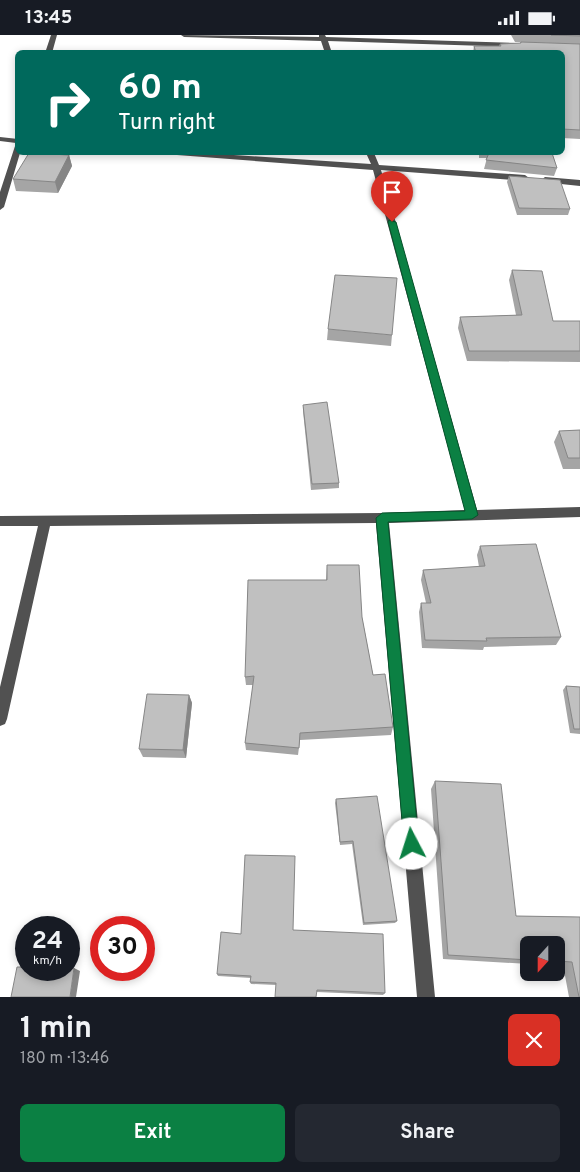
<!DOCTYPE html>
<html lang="en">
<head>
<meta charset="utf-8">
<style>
  :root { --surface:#171b24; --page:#242831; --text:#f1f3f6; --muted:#9ea1a6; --accent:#0b8043 }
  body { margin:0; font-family:Overpass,sans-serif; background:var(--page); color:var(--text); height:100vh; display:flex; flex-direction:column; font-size:19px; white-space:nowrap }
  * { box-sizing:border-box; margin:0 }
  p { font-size:16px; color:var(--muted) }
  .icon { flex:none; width:28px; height:28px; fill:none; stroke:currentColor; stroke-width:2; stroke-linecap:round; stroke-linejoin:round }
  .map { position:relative; height:962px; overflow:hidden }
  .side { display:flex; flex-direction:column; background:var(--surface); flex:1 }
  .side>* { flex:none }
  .hud { position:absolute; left:15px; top:15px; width:550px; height:105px; border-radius:8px; box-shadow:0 2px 8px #0003; background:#00695c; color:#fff; overflow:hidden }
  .needle { width:32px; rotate:201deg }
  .buttons { position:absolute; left:520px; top:901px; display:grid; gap:10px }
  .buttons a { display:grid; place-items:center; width:45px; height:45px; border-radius:8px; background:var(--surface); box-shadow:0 2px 8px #0003; font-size:25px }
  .speed { position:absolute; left:15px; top:881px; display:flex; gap:10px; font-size:25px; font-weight:700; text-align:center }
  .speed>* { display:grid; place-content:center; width:65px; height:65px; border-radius:50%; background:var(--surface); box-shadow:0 2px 8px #0003; line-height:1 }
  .speed small { font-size:12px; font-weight:400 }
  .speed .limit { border:8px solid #d22; background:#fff; color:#111 }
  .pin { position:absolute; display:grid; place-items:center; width:42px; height:42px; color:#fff; margin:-51px -21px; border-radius:50% 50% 50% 0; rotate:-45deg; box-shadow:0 0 5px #0007 }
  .pin .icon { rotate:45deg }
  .me { position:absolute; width:55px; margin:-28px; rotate:355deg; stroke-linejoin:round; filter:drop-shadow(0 0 4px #0008) }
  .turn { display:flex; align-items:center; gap:18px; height:105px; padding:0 20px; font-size:22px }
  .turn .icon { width:65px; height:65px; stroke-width:2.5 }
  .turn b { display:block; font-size:35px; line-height:42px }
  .round { display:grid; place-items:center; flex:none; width:52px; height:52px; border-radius:8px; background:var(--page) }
  .head { display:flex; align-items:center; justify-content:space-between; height:85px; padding:0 20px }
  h1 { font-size:30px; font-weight:700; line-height:38px }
  .button { display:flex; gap:10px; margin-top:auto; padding:10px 20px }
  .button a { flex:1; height:58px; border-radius:8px; background:var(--accent); color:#fff; font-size:20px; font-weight:700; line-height:58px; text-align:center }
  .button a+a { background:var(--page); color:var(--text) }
  .status { display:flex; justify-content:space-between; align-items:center; height:35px; padding:0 25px; background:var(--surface); direction:ltr }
  .status svg { height:14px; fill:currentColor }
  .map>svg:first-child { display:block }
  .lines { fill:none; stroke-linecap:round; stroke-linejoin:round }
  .minor { fill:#515151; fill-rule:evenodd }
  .wall { fill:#a5a5a5 }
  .shaded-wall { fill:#868686 }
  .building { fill:#c0c0c0; stroke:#868686 }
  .route { fill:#0b8043; stroke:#07532c }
</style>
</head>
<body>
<div class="status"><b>13:45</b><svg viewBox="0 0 49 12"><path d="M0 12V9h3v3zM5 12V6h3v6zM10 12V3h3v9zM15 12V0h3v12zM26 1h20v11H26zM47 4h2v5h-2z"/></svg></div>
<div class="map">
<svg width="580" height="962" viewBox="0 0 580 962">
  <rect width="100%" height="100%" fill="#fff"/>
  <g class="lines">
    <path class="minor" d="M 51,0 L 57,0 L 52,18 L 45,18 Z
      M 181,0 L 319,2 L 319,0 L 325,0 L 326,2 L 515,8 L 518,10 L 515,12 L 328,6 L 332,18 L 325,18 L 321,6 L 184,2 Z
      M 0,102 L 18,104 L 18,118 L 20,118 L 4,172 L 0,175 L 0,157 L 16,108 L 0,106 Z
      M 173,118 L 204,118 L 371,129 L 366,118 L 374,118 L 379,130 L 525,140 L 529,143 L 525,146 L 381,135 L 477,475 L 580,472 L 580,482 L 389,488 L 435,962 L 417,962 L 376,488 L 50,491 L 7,684 L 5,689 L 0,691 L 0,652 L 38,491 L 0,491 L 0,481 L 382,478 L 465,475 L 373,135 L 177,120 Z
      M 545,142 L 580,145 L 580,151 L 542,147 L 541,145 Z"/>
  </g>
  <path class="wall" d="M 511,0 L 580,0 L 580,104 L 562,103 L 562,18 L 473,18 L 474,11 L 499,11 L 500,9 L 520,8 L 520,7 L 515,7 Z
    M 479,118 L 552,118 L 557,133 L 554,141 L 484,134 L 487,123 L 479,123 Z
    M 69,120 L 72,131 L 58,158 L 16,156 L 13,144 Z
    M 509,141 L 570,174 L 568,180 L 517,180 L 507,147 Z
    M 512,235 L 553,286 L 580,286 L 580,327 L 467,326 L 458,293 L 460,282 L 516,280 L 509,245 Z
    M 328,294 L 392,300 L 391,311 L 327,305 Z
    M 303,370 L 339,448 L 339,453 L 311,455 L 303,376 Z
    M 580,395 L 580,434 L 563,434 L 554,407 L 559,396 Z
    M 480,511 L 561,602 L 556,610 L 484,612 L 483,615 L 422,613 L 419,577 L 421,568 L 426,568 L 421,545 L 423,535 L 479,532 L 477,520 Z
    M 327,530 L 362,582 L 373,640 L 393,692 L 391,700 L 300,705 L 298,720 L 246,715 L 245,708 L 253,650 L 246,650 L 245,642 L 326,545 Z
    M 566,651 L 580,652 L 580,699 L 570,698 L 563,655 Z
    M 189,660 L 192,668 L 186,723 L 143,722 L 139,714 Z
    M 435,746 L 516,881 L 580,882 L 580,962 L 569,962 L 563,930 L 556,930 L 556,910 L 529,910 L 529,929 L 443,924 L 431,754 Z
    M 336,764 L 397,886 L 395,888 L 363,890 L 352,809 L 340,810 L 335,768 Z
    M 293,895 L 385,958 L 383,960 L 317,957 L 276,950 L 251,949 L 250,947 L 251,943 L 218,941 L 217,939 L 241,899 Z"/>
  <path class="shaded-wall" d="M 69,120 L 72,131 L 58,158 L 55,147 Z
    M 189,660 L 192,668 L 186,723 L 183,715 Z
    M 74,933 L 80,936 L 76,962 L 70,962 Z"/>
  <path class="building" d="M 551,0 L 580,0 L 580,1 Z
    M 521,7 L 580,9 L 580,95 L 562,94 L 562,18 L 476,18 L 474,11 L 501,11 L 500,9 L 521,8 Z
    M 29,118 L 33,118 L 69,120 L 55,147 L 13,144 Z
    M 489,118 L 552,118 L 557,133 L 486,125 Z
    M 509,141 L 560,145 L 570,174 L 519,173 Z
    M 512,235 L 542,236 L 553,286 L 580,286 L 580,316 L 469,316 L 460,282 L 522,280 Z
    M 335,240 L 397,243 L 392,300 L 328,294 Z
    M 327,367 L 339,448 L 312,449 L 303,370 Z
    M 580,395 L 580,423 L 568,423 L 559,396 Z
    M 536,509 L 561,602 L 486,603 L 487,606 L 425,605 L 421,568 L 431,568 L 423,535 L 485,531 L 480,511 Z
    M 327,530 L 359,530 L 362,582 L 373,640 L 385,639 L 393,692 L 300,698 L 299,713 L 245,708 L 254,641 L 245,642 L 248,545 L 327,545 Z
    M 566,651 L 580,652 L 580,694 L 574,694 Z
    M 147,659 L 189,660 L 183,715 L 139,714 Z
    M 435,746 L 501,749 L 516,881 L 580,882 L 580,962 L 579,962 L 572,927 L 556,926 L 556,910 L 529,910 L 529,925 L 448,920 Z
    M 377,761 L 397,886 L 364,888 L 353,806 L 340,807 L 336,764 Z
    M 245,820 L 295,821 L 293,895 L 383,899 L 385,958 L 317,955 L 316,962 L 275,962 L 276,948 L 250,947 L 251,941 L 217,939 L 221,897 L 241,899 Z
    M 17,932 L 26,932 L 26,935 L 69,935 L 69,933 L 74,933 L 70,962 L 11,962 Z"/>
  <path class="route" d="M 389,185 L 396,187 L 478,480 L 472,484 L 388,487 L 419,809 L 417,814 L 412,816 L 406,814 L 404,809 L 376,483 L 382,478 L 465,476 L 388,187 Z"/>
</svg>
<div class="buttons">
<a><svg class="needle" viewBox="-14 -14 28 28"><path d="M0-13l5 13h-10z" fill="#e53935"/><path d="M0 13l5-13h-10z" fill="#9ea1a6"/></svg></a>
</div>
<div class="speed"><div>24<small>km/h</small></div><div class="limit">30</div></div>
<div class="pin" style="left:392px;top:187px;background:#d93025"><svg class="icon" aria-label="arrive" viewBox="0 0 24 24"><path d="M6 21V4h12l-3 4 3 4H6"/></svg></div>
<svg class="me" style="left:412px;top:809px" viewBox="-20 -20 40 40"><circle r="19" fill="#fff"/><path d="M0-13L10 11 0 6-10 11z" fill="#0b8043"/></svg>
<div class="hud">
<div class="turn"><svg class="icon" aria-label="right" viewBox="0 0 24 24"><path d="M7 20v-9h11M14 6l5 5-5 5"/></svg><div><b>60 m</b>Turn right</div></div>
</div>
</div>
<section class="side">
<div class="head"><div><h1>1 min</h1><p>180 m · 13:46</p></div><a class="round" style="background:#d93025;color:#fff"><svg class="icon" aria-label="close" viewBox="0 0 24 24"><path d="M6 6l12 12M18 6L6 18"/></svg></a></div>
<div class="button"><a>Exit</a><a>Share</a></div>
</section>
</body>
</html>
